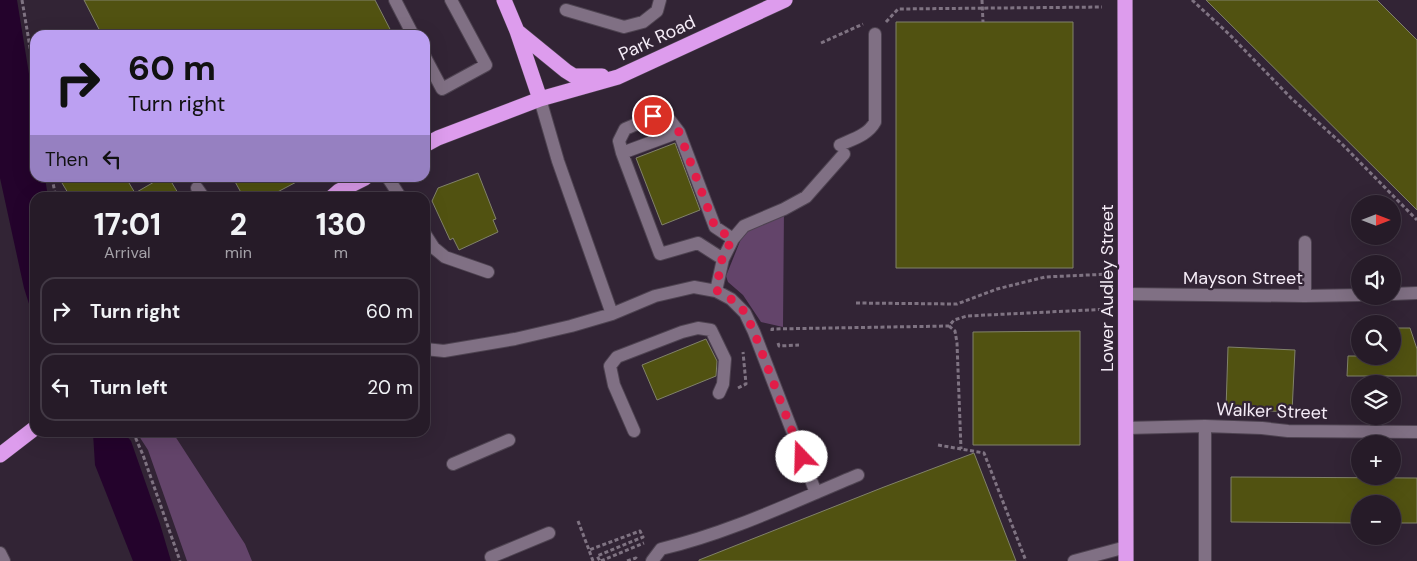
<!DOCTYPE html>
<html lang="en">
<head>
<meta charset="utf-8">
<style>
  :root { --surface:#261b28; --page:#322834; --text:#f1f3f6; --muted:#a4a1a8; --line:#423945 }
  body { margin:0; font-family:"DM Sans",sans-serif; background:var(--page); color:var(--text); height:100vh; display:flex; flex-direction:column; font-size:19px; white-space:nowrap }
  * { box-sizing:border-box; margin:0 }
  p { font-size:16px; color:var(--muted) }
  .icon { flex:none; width:28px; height:28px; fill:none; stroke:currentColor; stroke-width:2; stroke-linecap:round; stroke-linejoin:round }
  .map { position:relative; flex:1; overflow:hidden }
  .drawer { position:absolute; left:30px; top:192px; width:400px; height:245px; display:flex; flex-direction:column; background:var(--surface); border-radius:15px; box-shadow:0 5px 20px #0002,0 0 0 1px var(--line) }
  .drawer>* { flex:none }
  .banner { position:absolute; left:30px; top:30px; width:400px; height:152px; border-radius:15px; box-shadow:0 5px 20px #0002,0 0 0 1px var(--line); background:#bca0f2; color:#111; overflow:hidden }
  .needle { width:32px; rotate:90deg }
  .tools { position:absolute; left:1351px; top:195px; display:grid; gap:10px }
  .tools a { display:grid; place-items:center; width:50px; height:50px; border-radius:50%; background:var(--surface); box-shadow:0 5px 20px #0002,0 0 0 1px var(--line); font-size:25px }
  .pin { position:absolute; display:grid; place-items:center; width:42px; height:42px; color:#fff; margin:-21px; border:2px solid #fff; border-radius:50%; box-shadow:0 1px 5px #0007 }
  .me { position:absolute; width:55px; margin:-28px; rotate:339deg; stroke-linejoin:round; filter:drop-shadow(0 0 4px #0008) }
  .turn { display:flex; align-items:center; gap:18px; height:105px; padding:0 15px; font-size:22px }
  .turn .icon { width:65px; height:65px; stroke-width:2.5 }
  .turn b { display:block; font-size:35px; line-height:42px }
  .then { display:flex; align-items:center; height:48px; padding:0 15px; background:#0003; gap:10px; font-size:19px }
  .eta { display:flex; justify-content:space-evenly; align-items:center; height:85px; text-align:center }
  .eta b { font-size:30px; font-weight:800; line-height:35px }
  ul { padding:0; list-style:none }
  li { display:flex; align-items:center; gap:15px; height:68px; margin:0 10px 8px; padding:0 5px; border:2px solid var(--line); border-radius:15px }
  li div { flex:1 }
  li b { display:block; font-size:19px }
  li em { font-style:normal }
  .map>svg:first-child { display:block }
  .green { fill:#63446a }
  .water { fill:#24032c }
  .building { fill:#515211; stroke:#81826a }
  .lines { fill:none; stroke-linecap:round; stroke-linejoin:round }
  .minor-casing { stroke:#4e4351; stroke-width:14 }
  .highway-casing { stroke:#4e4351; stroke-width:16 }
  .path { stroke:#7f7382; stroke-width:3; stroke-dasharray:4 2.5; stroke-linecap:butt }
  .minor { stroke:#807084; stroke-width:12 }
  .highway { stroke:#dd9ced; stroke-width:15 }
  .route { stroke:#e11d48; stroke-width:9; stroke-dasharray:0 16.2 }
  .labels { text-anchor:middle; stroke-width:4.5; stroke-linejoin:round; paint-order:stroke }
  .street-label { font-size:18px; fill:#f5ecf7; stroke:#322435 }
</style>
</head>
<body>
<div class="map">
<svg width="1417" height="561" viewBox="0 0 1417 561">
  <rect width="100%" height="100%" fill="#322435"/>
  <path class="green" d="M 784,209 L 783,327 L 761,322 L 743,295 L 728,282 L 726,276 L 745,229 Z
    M 137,433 L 173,433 L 245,544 L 252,561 L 187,561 L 148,450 Z"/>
  <path class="water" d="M 0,0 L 17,0 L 35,111 L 35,178 L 45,178 L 48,197 L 35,198 L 35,323 L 24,288 L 0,178 Z
    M 93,433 L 124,433 L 131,441 L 160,524 L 171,561 L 133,561 L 95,465 Z"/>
  <path class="building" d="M 84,0 L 375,0 L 393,35 L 102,35 Z
    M 1206,0 L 1377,0 L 1417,40 L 1417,210 Z
    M 896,22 L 1073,22 L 1073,268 L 896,268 Z
    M 675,143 L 700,210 L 662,225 L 636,158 Z
    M 478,173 L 496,219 L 493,220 L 498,232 L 459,250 L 453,238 L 450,240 L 432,201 L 438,188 Z
    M 59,178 L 126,178 L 135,193 L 161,178 L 169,178 L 181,198 L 71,198 Z
    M 233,178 L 304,178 L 266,198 L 244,198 Z
    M 1392,328 L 1410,328 L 1417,349 L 1417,376 L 1347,376 L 1348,356 L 1392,356 Z
    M 1080,331 L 1080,445 L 973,445 L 973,332 Z
    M 706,339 L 717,361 L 716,376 L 657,400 L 642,365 Z
    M 1228,347 L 1295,350 L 1292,412 L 1226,409 Z
    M 974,453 L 1016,561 L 699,561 L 699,560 L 884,487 Z
    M 1231,477 L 1417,478 L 1417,523 L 1392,523 L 1392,504 L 1360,504 L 1360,523 L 1231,522 Z"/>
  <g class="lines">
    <defs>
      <path id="minor" d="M 395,0 L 413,35
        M 566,10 L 624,27 L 643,22 L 657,11 L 660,0
        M 425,57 L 442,89 L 486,65 L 451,0
        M 540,99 L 558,161 L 612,314
        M 840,145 C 853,139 868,135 875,122 L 875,34
        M 622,153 L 679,132
        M 388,178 L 401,198
        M 197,188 L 204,198
        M 425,234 L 434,248 L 445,257 L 488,272
        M 1305,242 L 1305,296
        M 723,259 L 698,243 L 660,254 L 622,153 L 619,141 L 625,129 L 653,117 L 669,119 L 679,132 L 715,227 L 733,239
        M 716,291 L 723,259 L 733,239 L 744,226 L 784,209 L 806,197 L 844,154
        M 1125,294 L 1305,296 L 1360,295
        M 1392,294 L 1417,293
        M 425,349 L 444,351 L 515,339 L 571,326 L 612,314 L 655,296 L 694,287 L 716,291 L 731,299 L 745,313 L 754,332 L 816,493
        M 1205,426 L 1205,561
        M 1126,428 L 1205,426 L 1262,428 L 1288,431 L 1417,432
        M 634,431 L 614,385 L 610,366 L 617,357 L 682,332 L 698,328 L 711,330 L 725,359 L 723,384 L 719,393
        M 453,464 L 509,440
        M 0,553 L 4,561
        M 491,557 L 549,533
        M 652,561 L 661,549 C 729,533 793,502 858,475
        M 1074,561 L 1126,547"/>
      <path id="highway" d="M 504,0 L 517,31 L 540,99
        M 1125,0 L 1126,561
        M 517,31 L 566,71 L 574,76 L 602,76
        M 425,145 L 438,138 L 540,99 L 618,77 L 785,0
        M 331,198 L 339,191 L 365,178
        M 0,455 L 35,428"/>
    </defs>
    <use href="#minor" class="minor-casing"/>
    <use href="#highway" class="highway-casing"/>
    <path class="path" d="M 22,0 L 35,77
      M 982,0 L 983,22
      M 1192,0 L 1230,35 L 1291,98 L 1341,143 L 1417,220
      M 886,22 L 898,9 L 1102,7
      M 821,43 L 863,24
      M 52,178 L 56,198
      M 856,303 L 957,304 L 997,289 L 1045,277 L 1110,274
      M 949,326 L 955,331 L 957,343 L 961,449
      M 772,331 L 772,329 L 949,326 L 954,320 L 967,316 L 1110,309
      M 778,343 L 779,346 L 799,345
      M 738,388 L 746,384 L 743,352
      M 133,432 L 143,455 L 180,561
      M 938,445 L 984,453 L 1026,561
      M 578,521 L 589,550
      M 593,561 L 589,550 L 640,531 L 643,537 L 597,556 L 600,561
      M 601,561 L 644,543
      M 627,561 L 636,558 L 637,559"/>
    <use href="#minor" class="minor"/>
    <use href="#highway" class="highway"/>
  </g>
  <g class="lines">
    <path class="route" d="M 653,116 L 669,119 L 679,132 L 715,227 L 732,239 L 722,259 L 716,290 L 731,299 L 745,312 L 754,332 L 802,457"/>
  </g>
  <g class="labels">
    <g class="street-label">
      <text transform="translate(657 38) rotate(-25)" y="6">Park Road</text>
      <text x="1243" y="284">Mayson Street</text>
      <text transform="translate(1107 288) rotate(-90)" y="6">Lower Audley Street</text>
      <text transform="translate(1272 411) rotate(2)" y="6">Walker Street</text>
    </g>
  </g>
</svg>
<div class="tools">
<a><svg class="needle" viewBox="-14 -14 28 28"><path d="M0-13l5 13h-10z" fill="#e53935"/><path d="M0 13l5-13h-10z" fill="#a4a1a8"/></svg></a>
<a><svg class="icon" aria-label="sound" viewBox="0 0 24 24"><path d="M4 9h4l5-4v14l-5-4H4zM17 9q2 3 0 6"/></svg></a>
<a><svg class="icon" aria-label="search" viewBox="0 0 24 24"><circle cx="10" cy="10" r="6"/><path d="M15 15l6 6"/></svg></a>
<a><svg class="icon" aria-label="layers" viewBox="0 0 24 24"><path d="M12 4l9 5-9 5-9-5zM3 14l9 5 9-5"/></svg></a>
<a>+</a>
<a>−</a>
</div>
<div class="pin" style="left:653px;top:116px;background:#d93025"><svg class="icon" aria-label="arrive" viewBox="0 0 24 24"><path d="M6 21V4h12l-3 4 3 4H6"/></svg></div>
<svg class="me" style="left:802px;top:457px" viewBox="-20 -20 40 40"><circle r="19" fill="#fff"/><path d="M0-13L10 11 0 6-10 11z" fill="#e11d48"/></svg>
<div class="banner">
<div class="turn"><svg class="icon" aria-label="right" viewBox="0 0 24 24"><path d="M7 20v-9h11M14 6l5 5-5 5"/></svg><div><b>60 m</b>Turn right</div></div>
<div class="then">Then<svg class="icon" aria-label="left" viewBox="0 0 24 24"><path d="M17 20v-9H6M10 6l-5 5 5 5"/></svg></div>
</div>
<section class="drawer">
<div class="eta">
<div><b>17:01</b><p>Arrival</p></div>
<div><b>2</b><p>min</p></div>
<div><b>130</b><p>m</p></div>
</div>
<ul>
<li><svg class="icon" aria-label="right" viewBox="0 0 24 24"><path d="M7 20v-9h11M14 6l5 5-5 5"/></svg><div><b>Turn right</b></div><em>60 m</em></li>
<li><svg class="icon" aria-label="left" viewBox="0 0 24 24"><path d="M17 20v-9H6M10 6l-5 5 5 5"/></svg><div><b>Turn left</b></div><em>20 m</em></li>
</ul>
</section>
</div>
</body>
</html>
